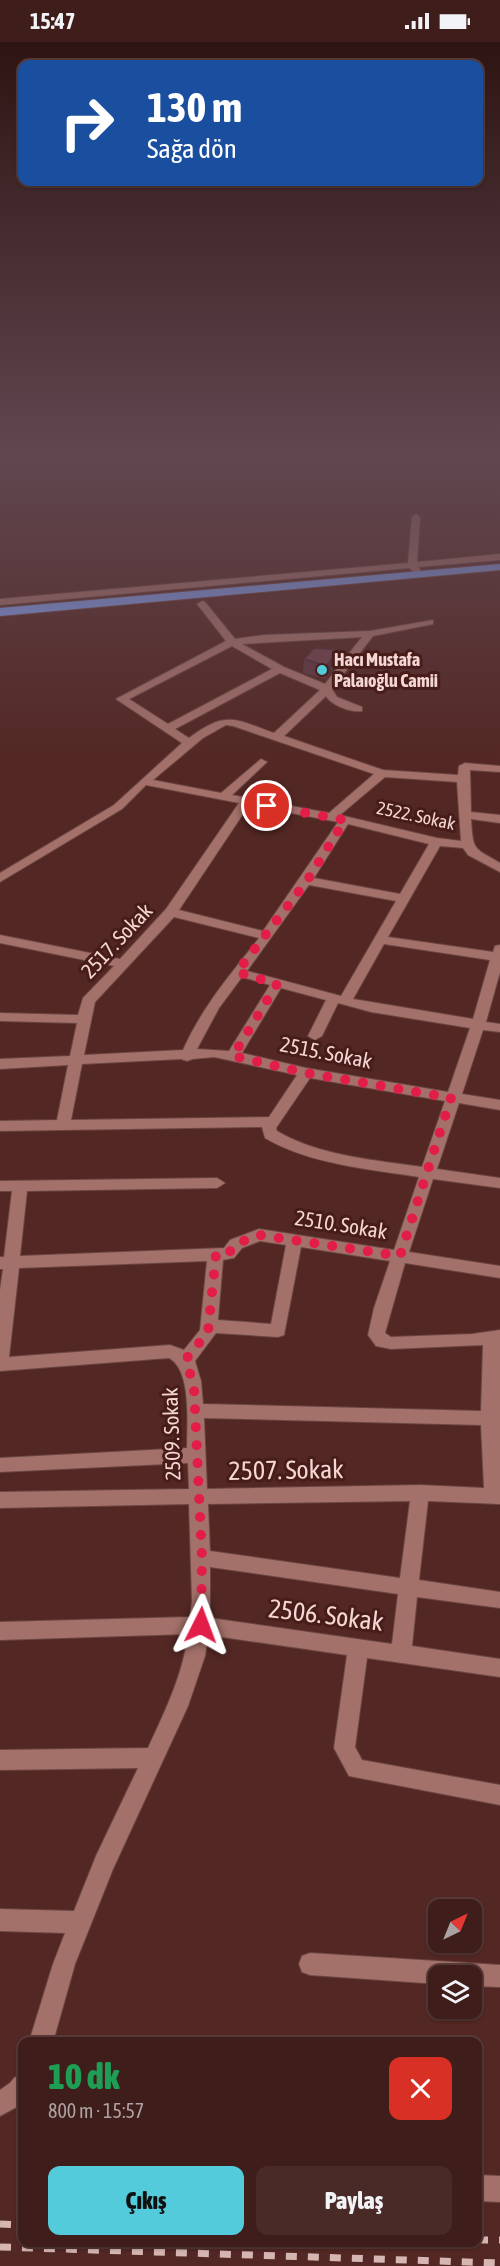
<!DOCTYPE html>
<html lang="tr">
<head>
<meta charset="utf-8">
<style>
  :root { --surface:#3e1d1a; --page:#492a27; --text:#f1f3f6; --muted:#ada2a2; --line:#573b39; --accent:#53cbda }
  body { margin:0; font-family:"Asap Condensed",sans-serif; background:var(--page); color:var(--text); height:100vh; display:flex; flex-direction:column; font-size:22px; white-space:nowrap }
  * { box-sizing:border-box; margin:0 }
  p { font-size:20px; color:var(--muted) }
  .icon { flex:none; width:33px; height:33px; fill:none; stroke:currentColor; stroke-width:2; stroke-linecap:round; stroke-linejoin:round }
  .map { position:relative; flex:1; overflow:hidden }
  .panel { position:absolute; left:18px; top:1995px; width:464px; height:210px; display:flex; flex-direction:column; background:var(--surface); border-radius:12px; box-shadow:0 2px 4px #0004,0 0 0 2px var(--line) }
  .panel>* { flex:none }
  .guide { position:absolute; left:18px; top:18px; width:465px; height:126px; border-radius:12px; box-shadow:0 2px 4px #0004,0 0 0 2px var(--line); background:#1a4fa0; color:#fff; overflow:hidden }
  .needle { width:39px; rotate:43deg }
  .tools { position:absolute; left:428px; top:1857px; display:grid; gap:12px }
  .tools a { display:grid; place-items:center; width:54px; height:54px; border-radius:12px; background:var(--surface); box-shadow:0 2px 4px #0004,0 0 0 2px var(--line); font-size:30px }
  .pin { position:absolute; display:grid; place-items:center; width:51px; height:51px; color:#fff; margin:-26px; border:3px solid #fff; border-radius:50%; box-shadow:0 2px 6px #0007 }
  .me { position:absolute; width:66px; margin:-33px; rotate:3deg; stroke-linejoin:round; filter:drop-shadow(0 0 4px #0008) }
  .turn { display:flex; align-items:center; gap:21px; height:126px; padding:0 30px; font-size:27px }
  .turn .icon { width:78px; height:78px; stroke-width:2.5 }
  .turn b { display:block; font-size:42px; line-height:51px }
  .round { display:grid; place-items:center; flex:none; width:63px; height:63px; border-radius:12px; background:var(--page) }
  .summary { display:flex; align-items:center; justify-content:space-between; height:102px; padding:0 30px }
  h1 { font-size:36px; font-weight:800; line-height:45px; color:#1e9e55 }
  .button { display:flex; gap:12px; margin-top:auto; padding:12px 30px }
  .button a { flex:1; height:69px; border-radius:12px; background:var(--accent); color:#111; font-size:24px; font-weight:800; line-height:69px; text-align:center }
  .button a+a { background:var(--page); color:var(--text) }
  .status { display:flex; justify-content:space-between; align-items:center; height:42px; padding:0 30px; background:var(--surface); direction:ltr }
  .status svg { height:16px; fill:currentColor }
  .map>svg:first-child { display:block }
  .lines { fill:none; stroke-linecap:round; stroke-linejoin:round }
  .minor-casing { stroke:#6b4643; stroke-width:2 }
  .highway-casing { stroke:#6b4643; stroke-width:2 }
  .minor { fill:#a3706a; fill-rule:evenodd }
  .highway { fill:#7d9ff3; fill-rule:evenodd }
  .rail { stroke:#d6b6b2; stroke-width:7; stroke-dasharray:11 11; stroke-linecap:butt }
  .wall { fill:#5f3740 }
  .shaded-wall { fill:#4e2d34 }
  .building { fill:#6f404a; stroke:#4e2d34; stroke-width:1.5 }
  .route { stroke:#e11d48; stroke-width:10; stroke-dasharray:0 18 }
  .poi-dot { fill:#53cbda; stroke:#471c19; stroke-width:2 }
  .labels { text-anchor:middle; stroke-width:6; stroke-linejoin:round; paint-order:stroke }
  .far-poi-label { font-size:18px; font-weight:bold; fill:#f4d7d3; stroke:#471c19; text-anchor:start }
  .far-street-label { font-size:18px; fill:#f4d7d3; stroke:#471c19 }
  .street-label { font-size:21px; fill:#f4d7d3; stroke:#471c19 }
  .near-street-label { font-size:26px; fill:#f4d7d3; stroke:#471c19 }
</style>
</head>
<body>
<div class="status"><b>15:47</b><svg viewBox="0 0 49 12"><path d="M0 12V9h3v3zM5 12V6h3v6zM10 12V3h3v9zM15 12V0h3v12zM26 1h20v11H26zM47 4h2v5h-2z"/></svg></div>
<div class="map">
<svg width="500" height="2224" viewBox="0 0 500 2224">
  <rect width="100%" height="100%" fill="#532723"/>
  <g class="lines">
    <defs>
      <path id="minor" d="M 416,472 L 420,475 L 417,520 L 500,512 L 500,518 L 418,525 L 423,531 L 418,534 L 409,526 L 0,563 L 0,557 L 408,521 L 412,475 Z
        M 202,559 L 205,560 L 235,597 L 264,593 L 370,589 L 433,578 L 433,582 L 373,594 L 332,647 L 337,655 L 362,665 L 362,669 C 351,671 331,663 326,654 L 284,694 L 383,728 L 458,733 L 459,724 L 465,721 L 500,724 L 500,730 L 470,728 L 471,770 L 500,773 L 500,781 L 471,777 C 473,809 473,805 500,821 L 500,830 L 468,813 L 463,806 L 440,804 L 388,895 L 493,910 L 495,904 L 500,903 L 500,930 L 486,980 L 500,982 L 500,990 L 483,988 L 462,1052 L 500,1058 L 500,1068 L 459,1061 L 437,1127 L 500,1136 L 500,1146 L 433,1137 L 409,1210 L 500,1224 L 500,1236 L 405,1221 L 385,1291 L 391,1295 L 472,1292 L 500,1288 L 500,1462 L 428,1459 L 419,1538 L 500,1550 L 500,1566 L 417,1555 L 412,1604 L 500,1617 L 500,1635 L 367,1616 L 355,1705 L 362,1718 L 500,1743 L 500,1763 L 349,1734 L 334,1706 L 347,1613 L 208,1593 L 205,1614 L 188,1664 L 113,1827 L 75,1922 L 53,2000 L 29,2000 L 53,1922 L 65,1891 L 0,1889 L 0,1867 L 74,1869 L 96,1814 L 138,1726 L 0,1728 L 0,1708 L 148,1706 C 165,1669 183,1633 188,1592 L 0,1598 L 0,1580 L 190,1575 L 192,1559 L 189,1462 L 0,1466 L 0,1450 L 189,1447 L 188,1421 L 0,1430 L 0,1416 L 187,1406 C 187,1382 192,1328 169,1316 L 0,1329 L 0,1248 L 3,1227 L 0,1227 L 0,1215 L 4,1215 L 12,1149 L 0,1149 L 0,1139 L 217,1136 L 225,1141 L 217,1146 L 27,1149 L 20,1214 L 224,1206 L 230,1198 L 259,1187 L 394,1208 L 419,1135 C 368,1127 309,1122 265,1096 L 262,1085 L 0,1089 L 0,1079 L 57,1078 L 68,1023 L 0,1027 L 0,1017 L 70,1014 L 77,981 L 0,979 L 0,971 L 78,973 L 83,956 L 114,924 L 0,901 L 0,893 L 120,917 L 166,867 L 239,761 L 146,743 L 122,767 L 0,840 L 0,831 L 114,763 L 182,701 L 116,657 L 226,599 L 197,562 ZM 362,595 L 325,642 L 284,625 L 242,602 ZM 232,604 L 272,627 L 168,682 L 129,657 ZM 280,631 L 320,648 L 274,691 C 235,677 226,668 189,696 L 175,687 ZM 226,683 L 233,684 L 374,732 L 329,771 L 232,753 L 265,722 L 267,720 L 261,717 L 221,751 L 153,738 L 203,696 ZM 385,735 L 457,740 L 461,799 L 437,796 L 340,773 ZM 249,763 L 338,780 L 263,889 L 179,868 ZM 348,782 L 429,802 L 400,852 L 314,836 ZM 309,843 L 396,859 L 341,954 L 247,929 ZM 174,875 L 259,896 C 231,932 202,965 183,1008 L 84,1013 L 95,960 ZM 384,902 L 490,918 L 473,977 L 353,957 ZM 242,935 L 270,943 L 229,1009 L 197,1007 L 219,966 ZM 281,946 L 326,958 L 308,994 L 315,998 L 322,994 L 338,961 L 371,970 L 470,986 L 448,1050 L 306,1026 L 242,1011 ZM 214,1015 L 297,1033 L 269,1075 L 71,1078 L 82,1022 L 181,1017 L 187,1019 L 193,1017 ZM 310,1036 L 445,1059 L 422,1125 C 375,1118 319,1114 277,1089 L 276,1086 ZM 260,1199 L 286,1203 L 271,1282 L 218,1278 L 223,1218 L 234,1216 L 242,1206 ZM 301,1205 L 390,1219 L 374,1266 L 368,1293 L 376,1304 L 391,1307 L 483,1303 L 481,1369 L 203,1362 L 201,1339 L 195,1319 L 216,1291 L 278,1295 L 284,1293 ZM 207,1219 L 200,1288 L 184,1308 L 170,1303 L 9,1315 L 19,1226 ZM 204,1376 L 481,1383 L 484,1446 L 420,1443 L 207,1447 ZM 410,1459 L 400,1536 L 210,1509 L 208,1462 ZM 210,1525 L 398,1552 L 392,1602 L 210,1576 Z
        M 310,1911 L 500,1923 L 500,1945 L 471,1944 L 471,1934 L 438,1934 L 438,1942 L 310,1933 L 302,1930 L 299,1922 L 302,1914 Z
        M 22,2032 L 22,2062 L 0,2074 L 0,2048 L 10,2041 L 14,2036 Z
        M 477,2133 L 500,2134 L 500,2160 L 477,2159 Z"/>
      <path id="highway" d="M 500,522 L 500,528 L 0,574 L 0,566 Z"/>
    </defs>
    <use href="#minor" class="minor-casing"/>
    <use href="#highway" class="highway-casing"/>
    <use href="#minor" class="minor"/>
    <use href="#highway" class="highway"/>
    <path class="rail" d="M 0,2182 L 22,2183
      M 477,2198 L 500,2198
      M 0,2205 L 500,2221"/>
  </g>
  <path class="wall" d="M 304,617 L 338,621 L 326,637 L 303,631 Z"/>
  <path class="shaded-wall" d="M 339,608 L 338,621 L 326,637 L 326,624 Z"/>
  <path class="building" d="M 314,606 L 339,608 L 326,624 L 304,617 Z"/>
  <linearGradient id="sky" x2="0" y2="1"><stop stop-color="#2e1513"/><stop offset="0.57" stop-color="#604750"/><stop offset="1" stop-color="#604750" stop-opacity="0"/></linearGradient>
  <rect width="500" height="723" fill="url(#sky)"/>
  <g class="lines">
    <path class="route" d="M 201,1583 L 202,1516 L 194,1346 L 186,1317 L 208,1290 L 216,1212 L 228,1212 L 236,1202 L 259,1193 L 400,1214 L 451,1056 L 306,1031 L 233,1014 L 277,942 L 237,930 L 307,839 L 345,778 L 267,764"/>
  </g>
  <circle class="poi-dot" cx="322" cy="628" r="6"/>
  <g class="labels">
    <g class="far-poi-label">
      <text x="334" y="624">Hacı Mustafa<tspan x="334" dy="21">Palaıoğlu Camii</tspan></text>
    </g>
    <g class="far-street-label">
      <text transform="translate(416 774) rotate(12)" y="6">2522. Sokak</text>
    </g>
    <g class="street-label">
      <text transform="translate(117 899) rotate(-47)" y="7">2517. Sokak</text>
      <text transform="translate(326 1011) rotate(11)" y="7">2515. Sokak</text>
      <text transform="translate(341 1183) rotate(9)" y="7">2510. Sokak</text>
      <text transform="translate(172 1392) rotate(-92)" y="7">2509. Sokak</text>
    </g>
    <g class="near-street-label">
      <text transform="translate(286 1428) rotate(-1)" y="9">2507. Sokak</text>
      <text transform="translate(326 1573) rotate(7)" y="9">2506. Sokak</text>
    </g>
  </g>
</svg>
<div class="tools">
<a><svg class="needle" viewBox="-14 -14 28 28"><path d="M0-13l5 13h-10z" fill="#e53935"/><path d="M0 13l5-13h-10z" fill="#ada2a2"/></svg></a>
<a><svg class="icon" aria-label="layers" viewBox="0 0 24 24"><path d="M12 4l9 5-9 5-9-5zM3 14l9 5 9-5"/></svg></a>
</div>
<div class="pin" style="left:267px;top:764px;background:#d93025"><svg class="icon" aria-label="arrive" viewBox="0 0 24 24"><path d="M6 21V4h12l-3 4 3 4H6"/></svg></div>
<svg class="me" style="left:201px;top:1583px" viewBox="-20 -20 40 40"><path d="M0-17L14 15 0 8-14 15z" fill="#e11d48" stroke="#fff" stroke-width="4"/></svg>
<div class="guide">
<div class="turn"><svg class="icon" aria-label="right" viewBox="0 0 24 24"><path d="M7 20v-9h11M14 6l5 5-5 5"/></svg><div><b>130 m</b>Sağa dön</div></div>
</div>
<section class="panel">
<div class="summary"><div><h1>10 dk</h1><p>800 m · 15:57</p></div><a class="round" style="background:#d93025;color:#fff"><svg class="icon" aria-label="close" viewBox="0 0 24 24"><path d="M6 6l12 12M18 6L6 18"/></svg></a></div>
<div class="button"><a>Çıkış</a><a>Paylaş</a></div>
</section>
</div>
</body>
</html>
